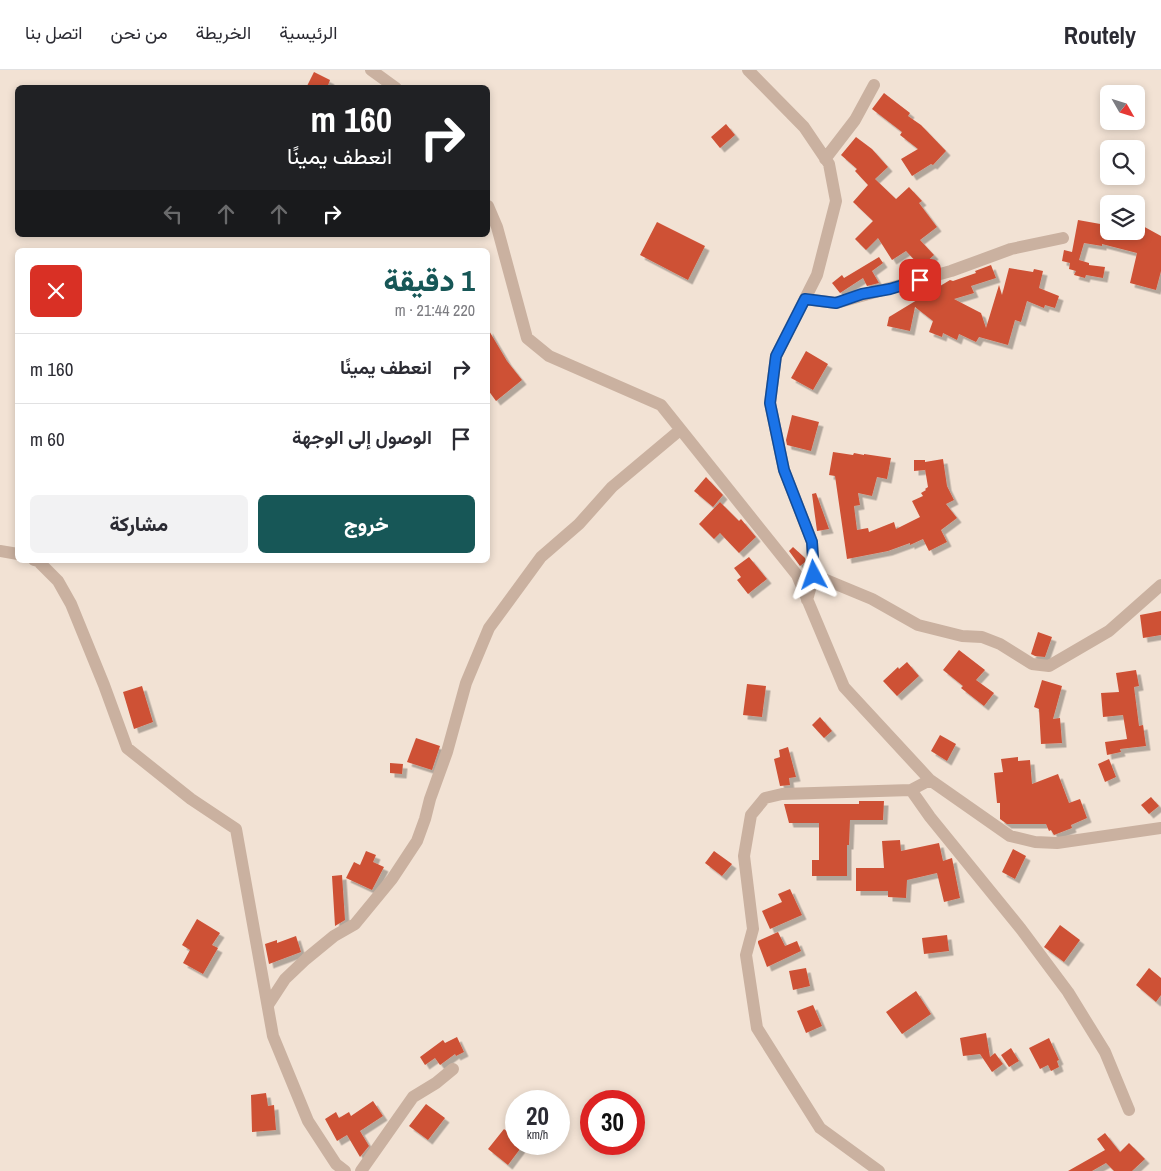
<!DOCTYPE html>
<html lang="ar">
<head>
<meta charset="utf-8">
<style>
  :root { --surface:#fff; --page:#f2f2f3; --text:#2b2b33; --muted:#7c7c81; --line:#e1e1e2; --accent:#175757 }
  body { margin:0; font-family:"Archivo Narrow",Vazirmatn,sans-serif; background:var(--page); color:var(--text); direction:rtl; height:100vh; display:flex; flex-direction:column; font-size:19px; white-space:nowrap }
  * { box-sizing:border-box; margin:0 }
  p { font-size:16px; color:var(--muted) }
  .icon { flex:none; width:28px; height:28px; fill:none; stroke:currentColor; stroke-width:2; stroke-linecap:round; stroke-linejoin:round }
  .map { position:relative; flex:1; overflow:hidden; direction:ltr }
  .panel { position:absolute; left:15px; top:178px; width:475px; height:315px; display:flex; flex-direction:column; background:var(--surface); border-radius:8px; box-shadow:0 2px 8px #0003; direction:rtl }
  .panel>* { flex:none }
  .top-card { position:absolute; left:15px; top:15px; width:475px; height:152px; border-radius:8px; box-shadow:0 2px 8px #0003; direction:rtl; background:#202124; color:#fff; overflow:hidden }
  .needle { width:32px; rotate:129deg }
  .tools { position:absolute; left:1100px; top:15px; display:grid; gap:10px }
  .tools a { display:grid; place-items:center; width:45px; height:45px; border-radius:8px; background:var(--surface); box-shadow:0 2px 8px #0003; font-size:25px }
  .speed { position:absolute; left:505px; top:1020px; display:flex; gap:10px; font-size:25px; font-weight:700; text-align:center }
  .speed>* { display:grid; place-content:center; width:65px; height:65px; border-radius:50%; background:var(--surface); box-shadow:0 2px 8px #0003; line-height:1 }
  .speed small { font-size:12px; font-weight:400 }
  .speed .limit { border:8px solid #d22; background:#fff; color:#111 }
  .pin { position:absolute; display:grid; place-items:center; width:42px; height:42px; color:#fff; margin:-21px; border-radius:10px; box-shadow:0 2px 8px #0006 }
  .me { position:absolute; width:55px; margin:-28px; rotate:356deg; stroke-linejoin:round; filter:drop-shadow(0 0 4px #0008) }
  .turn { display:flex; align-items:center; gap:18px; height:105px; padding:0 15px; font-size:22px }
  .turn .icon { width:65px; height:65px; stroke-width:2.5 }
  .turn b { display:block; font-size:35px; line-height:42px }
  .lanes { display:flex; align-items:center; height:48px; padding:0 15px; background:#0003; justify-content:center; gap:25px; direction:ltr }
  .lanes .off { opacity:.35 }
  .round { display:grid; place-items:center; flex:none; width:52px; height:52px; border-radius:8px; background:var(--page) }
  .summary { display:flex; align-items:center; justify-content:space-between; height:85px; padding:0 15px }
  h1 { font-size:30px; font-weight:800; line-height:38px; color:var(--accent) }
  .action { display:flex; gap:10px; margin-top:auto; padding:10px 15px }
  .action a { flex:1; height:58px; border-radius:8px; background:var(--accent); color:#fff; font-size:20px; font-weight:800; line-height:58px; text-align:center }
  .action a+a { background:var(--page); color:var(--text) }
  ul { padding:0; list-style:none }
  li { display:flex; align-items:center; gap:15px; height:70px; padding:0 15px; border-top:1px solid var(--line) }
  li div { flex:1 }
  li b { display:block; font-size:19px }
  li em { font-style:normal }
  header { display:flex; align-items:center; gap:30px; box-sizing:border-box; height:70px; padding:0 25px; background:var(--surface); border-bottom:1px solid var(--line) }
  header strong { font-size:24px }
  nav { display:flex; gap:28px; margin-inline-start:auto; font-size:18px }
  .map>svg:first-child { display:block }
  .building { fill:#ce5136; filter:url(#shadow) }
  .lines { fill:none; stroke-linecap:round; stroke-linejoin:round }
  .minor { stroke:#cab1a0; stroke-width:12 }
  .route-casing { stroke:#114b97; stroke-width:12 }
  .route { stroke:#1a73e8; stroke-width:9 }
</style>
</head>
<body>
<header>
<strong>Routely</strong>
<nav><a>الرئيسية</a><a>الخريطة</a><a>من نحن</a><a>اتصل بنا</a></nav>
</header>
<div class="map">
<svg width="1161" height="1101" viewBox="0 0 1161 1101">
  <defs>
    <filter id="shadow"><feDropShadow dx="4.5" dy="4.5" stdDeviation="0" flood-color="#0004"/></filter>
  </defs>
  <rect width="100%" height="100%" fill="#f2e2d4"/>
  <path class="building" d="M 314,2 L 330,10 L 327,18 L 306,18 Z
    M 884,23 L 910,43 L 908,46 L 921,55 L 946,81 L 933,95 L 931,94 L 912,106 L 901,89 L 918,79 L 900,65 L 902,62 L 872,39 Z
    M 726,54 L 735,65 L 720,78 L 711,67 Z
    M 856,67 L 872,79 L 888,97 L 875,109 L 896,129 L 909,117 L 922,131 L 919,133 L 937,157 L 920,170 L 934,185 L 921,197 L 906,181 L 892,190 L 878,168 L 866,180 L 855,169 L 873,151 L 853,132 L 868,115 L 855,101 L 857,99 L 841,85 Z
    M 1078,150 L 1106,155 L 1105,160 L 1134,167 L 1141,155 L 1161,166 L 1161,201 L 1156,220 L 1130,213 L 1137,183 L 1102,174 L 1102,176 L 1084,173 L 1079,190 L 1089,193 L 1089,195 L 1105,197 L 1103,208 L 1086,205 L 1085,208 L 1074,205 L 1076,201 L 1069,199 L 1070,193 L 1062,191 L 1064,180 L 1072,182 Z
    M 657,152 L 705,176 L 688,210 L 640,185 Z
    M 879,187 L 883,193 L 872,201 L 879,213 L 867,216 L 863,208 L 840,223 L 832,213 L 842,205 L 844,208 Z
    M 991,195 L 996,208 L 971,216 L 974,223 L 954,229 L 981,243 L 986,258 L 999,215 L 1002,225 L 1009,198 L 1033,202 L 1034,199 L 1043,201 L 1039,218 L 1059,226 L 1055,238 L 1045,235 L 1044,238 L 1027,231 L 1021,252 L 1015,250 L 1008,275 L 979,267 L 976,272 L 959,264 L 957,270 L 943,263 L 942,267 L 929,262 L 933,251 L 915,237 L 910,261 L 887,256 L 889,247 L 950,210 L 953,211 L 976,203 L 975,201 Z
    M 488,259 L 507,291 L 522,310 L 496,331 L 488,320 Z
    M 806,281 L 828,294 L 813,320 L 791,308 Z
    M 792,345 L 819,352 L 811,381 L 787,375 L 786,370 Z
    M 833,382 L 853,385 L 854,383 L 864,385 L 864,384 L 891,388 L 887,409 L 877,407 L 872,426 L 858,423 L 860,435 L 854,436 L 857,460 L 868,458 L 869,462 L 894,452 L 896,459 L 920,447 L 912,431 L 923,426 L 921,423 L 926,420 L 925,419 L 928,417 L 925,399 L 925,400 L 914,401 L 914,390 L 925,390 L 925,392 L 943,389 L 947,416 L 954,430 L 946,434 L 957,448 L 941,460 L 947,472 L 929,481 L 923,469 L 910,475 L 910,473 L 888,481 L 847,489 L 835,406 L 829,405 Z
    M 706,407 L 723,425 L 713,437 L 694,421 Z
    M 816,423 L 829,459 L 817,461 L 812,424 Z
    M 720,432 L 739,451 L 741,449 L 756,467 L 739,483 L 720,463 L 714,469 L 699,454 Z
    M 793,477 L 805,488 L 805,492 L 800,496 L 789,481 Z
    M 749,487 L 767,509 L 748,524 L 737,510 L 741,507 L 734,498 Z
    M 1161,541 L 1161,565 L 1143,568 L 1140,545 Z
    M 1038,562 L 1052,567 L 1045,587 L 1035,586 L 1031,584 Z
    M 959,580 L 985,600 L 976,610 L 994,623 L 984,636 L 961,618 L 963,616 L 943,600 Z
    M 907,592 L 919,606 L 897,626 L 883,611 L 898,597 L 899,599 Z
    M 1136,600 L 1139,616 L 1134,617 L 1139,656 L 1143,655 L 1146,676 L 1120,679 L 1121,682 L 1107,685 L 1105,672 L 1127,669 L 1123,645 L 1103,647 L 1101,623 L 1119,622 L 1116,603 Z
    M 1042,610 L 1062,616 L 1053,649 L 1060,648 L 1062,673 L 1041,674 L 1039,639 L 1034,637 Z
    M 747,614 L 766,616 L 762,647 L 743,645 Z
    M 142,616 L 153,652 L 134,659 L 123,622 Z
    M 820,647 L 832,661 L 824,668 L 812,655 Z
    M 940,665 L 956,674 L 947,691 L 931,681 Z
    M 416,668 L 440,676 L 432,700 L 407,692 Z
    M 788,677 L 796,707 L 789,708 L 790,715 L 780,716 L 774,689 L 780,687 L 779,680 Z
    M 1018,687 L 1018,691 L 1030,690 L 1032,714 L 1058,704 L 1069,733 L 1080,729 L 1087,748 L 1071,755 L 1072,758 L 1054,765 L 1051,760 L 1049,761 L 1046,754 L 1007,754 L 1000,749 L 1000,733 L 997,733 L 994,703 L 1003,702 L 1001,689 Z
    M 1109,689 L 1116,707 L 1105,712 L 1098,694 Z
    M 390,693 L 403,694 L 402,704 L 390,703 Z
    M 1151,727 L 1159,736 L 1149,744 L 1141,735 Z
    M 859,731 L 884,731 L 883,750 L 850,750 L 849,775 L 847,775 L 847,806 L 812,806 L 812,790 L 819,790 L 819,753 L 789,753 L 784,734 L 859,734 Z
    M 900,770 L 901,781 L 939,773 L 943,791 L 952,788 L 960,828 L 944,832 L 937,803 L 907,810 L 906,828 L 888,827 L 888,821 L 856,821 L 856,798 L 884,798 L 882,771 Z
    M 1013,779 L 1026,786 L 1015,809 L 1002,802 Z
    M 366,781 L 376,785 L 373,792 L 384,797 L 372,820 L 346,808 L 354,792 L 360,795 Z
    M 714,781 L 732,794 L 722,806 L 705,793 Z
    M 342,805 L 345,850 L 335,856 L 332,806 Z
    M 790,819 L 802,845 L 770,859 L 762,841 L 782,832 L 778,824 Z
    M 197,849 L 220,863 L 212,875 L 218,878 L 203,904 L 183,893 L 190,880 L 182,875 Z
    M 1060,855 L 1080,870 L 1064,892 L 1044,877 Z
    M 778,862 L 785,876 L 797,871 L 801,881 L 767,897 L 758,873 L 758,871 Z
    M 947,865 L 949,881 L 924,884 L 922,868 Z
    M 296,866 L 301,882 L 269,894 L 265,874 L 277,870 L 277,873 Z
    M 806,898 L 810,916 L 793,920 L 789,901 Z
    M 1149,898 L 1161,908 L 1161,925 L 1156,932 L 1136,915 Z
    M 916,921 L 931,944 L 902,964 L 886,942 Z
    M 813,935 L 822,956 L 806,963 L 797,941 Z
    M 986,963 L 990,987 L 995,983 L 1003,994 L 992,1002 L 980,984 L 963,986 L 960,968 Z
    M 457,967 L 464,982 L 456,986 L 455,984 L 440,995 L 435,988 L 425,995 L 420,987 L 443,970 L 445,973 Z
    M 1049,968 L 1059,990 L 1057,991 L 1059,997 L 1051,1001 L 1048,995 L 1040,999 L 1029,978 Z
    M 1011,978 L 1019,991 L 1009,997 L 1001,985 Z
    M 266,1023 L 268,1036 L 274,1035 L 276,1060 L 252,1062 L 251,1025 Z
    M 373,1031 L 383,1046 L 360,1061 L 369,1076 L 360,1087 L 347,1065 L 337,1071 L 325,1049 L 336,1042 L 339,1048 L 349,1042 L 351,1046 Z
    M 426,1034 L 445,1048 L 428,1070 L 409,1056 Z
    M 504,1059 L 516,1069 L 516,1074 L 523,1075 L 508,1095 L 488,1079 Z
    M 1105,1063 L 1120,1082 L 1129,1073 L 1145,1089 L 1132,1101 L 1114,1101 L 1106,1093 L 1092,1101 L 1068,1101 L 1105,1080 L 1097,1069 Z"/>
  <g class="lines">
    <path class="minor" d="M 371,0 L 396,18
      M 748,0 L 804,57 L 829,94 L 836,131 L 817,205 L 776,286 L 770,333 L 784,400 L 812,472 L 814,505 L 807,530
      M 825,89 L 855,50 L 874,15
      M 488,136 L 497,157 L 527,268 L 549,286 L 661,335 L 797,505 L 844,617 L 930,710 L 1010,766 L 1035,772 L 1057,773 L 1161,758
      M 805,229 L 836,233 L 951,201 L 1011,179 L 1063,168
      M 0,481 L 18,484
      M 34,490 L 38,491 L 58,511 L 71,534 L 104,615 L 127,678 L 191,729 L 236,759 L 273,966 L 308,1051 L 336,1094 L 345,1101
      M 814,505 L 872,529 L 918,555 L 962,566 L 982,567 L 1000,574 L 1032,594 L 1049,596 L 1109,561 L 1161,515
      M 911,720 L 930,747 L 1021,859 L 1068,922 L 1105,982 L 1129,1040
      M 268,935 L 285,909 L 306,889 L 334,866 L 355,854 L 392,809 L 417,771 L 425,749 L 430,729 L 447,682 L 466,613 L 489,558 L 541,487 L 579,454 L 612,417 L 680,360
      M 361,1101 L 413,1027 L 436,1013 L 453,999
      M 879,1101 L 820,1058 L 757,958 L 746,885 L 753,859 L 744,786 L 751,745 L 765,728 L 782,724 L 911,720 L 930,710"/>
  </g>
  <g class="lines">
    <defs>
      <path id="route" d="M 814,505 L 812,472 L 784,400 L 770,333 L 776,286 L 805,229 L 836,233 L 862,224 L 890,219 L 920,210"/>
    </defs>
    <use href="#route" class="route-casing"/>
    <use href="#route" class="route"/>
  </g>
</svg>
<div class="tools">
<a><svg class="needle" viewBox="-14 -14 28 28"><path d="M0-13l5 13h-10z" fill="#e53935"/><path d="M0 13l5-13h-10z" fill="#7c7c81"/></svg></a>
<a><svg class="icon" aria-label="search" viewBox="0 0 24 24"><circle cx="10" cy="10" r="6"/><path d="M15 15l6 6"/></svg></a>
<a><svg class="icon" aria-label="layers" viewBox="0 0 24 24"><path d="M12 4l9 5-9 5-9-5zM3 14l9 5 9-5"/></svg></a>
</div>
<div class="speed"><div>20<small>km/h</small></div><div class="limit">30</div></div>
<div class="pin" style="left:920px;top:210px;background:#d93025"><svg class="icon" aria-label="arrive" viewBox="0 0 24 24"><path d="M6 21V4h12l-3 4 3 4H6"/></svg></div>
<svg class="me" style="left:814px;top:505px" viewBox="-20 -20 40 40"><path d="M0-17L14 15 0 8-14 15z" fill="#1a73e8" stroke="#fff" stroke-width="4"/></svg>
<div class="top-card">
<div class="turn"><svg class="icon" aria-label="right" viewBox="0 0 24 24"><path d="M7 20v-9h11M14 6l5 5-5 5"/></svg><div><b>160 m</b>انعطف يمينًا</div></div>
<div class="lanes"><svg class="icon off" aria-label="left" viewBox="0 0 24 24"><path d="M17 20v-9H6M10 6l-5 5 5 5"/></svg><svg class="icon off" aria-label="ahead" viewBox="0 0 24 24"><path d="M12 20V5M6 11l6-6 6 6"/></svg><svg class="icon off" aria-label="ahead" viewBox="0 0 24 24"><path d="M12 20V5M6 11l6-6 6 6"/></svg><svg class="icon" aria-label="right" viewBox="0 0 24 24"><path d="M7 20v-9h11M14 6l5 5-5 5"/></svg></div>
</div>
<section class="panel">
<div class="summary"><div><h1>1 دقيقة</h1><p>220 m · 21:44</p></div><a class="round" style="background:#d93025;color:#fff"><svg class="icon" aria-label="close" viewBox="0 0 24 24"><path d="M6 6l12 12M18 6L6 18"/></svg></a></div>
<ul>
<li><svg class="icon" aria-label="right" viewBox="0 0 24 24"><path d="M7 20v-9h11M14 6l5 5-5 5"/></svg><div><b>انعطف يمينًا</b></div><em>160 m</em></li>
<li><svg class="icon" aria-label="arrive" viewBox="0 0 24 24"><path d="M6 21V4h12l-3 4 3 4H6"/></svg><div><b>الوصول إلى الوجهة</b></div><em>60 m</em></li>
</ul>
<div class="action"><a>خروج</a><a>مشاركة</a></div>
</section>
</div>
</body>
</html>
